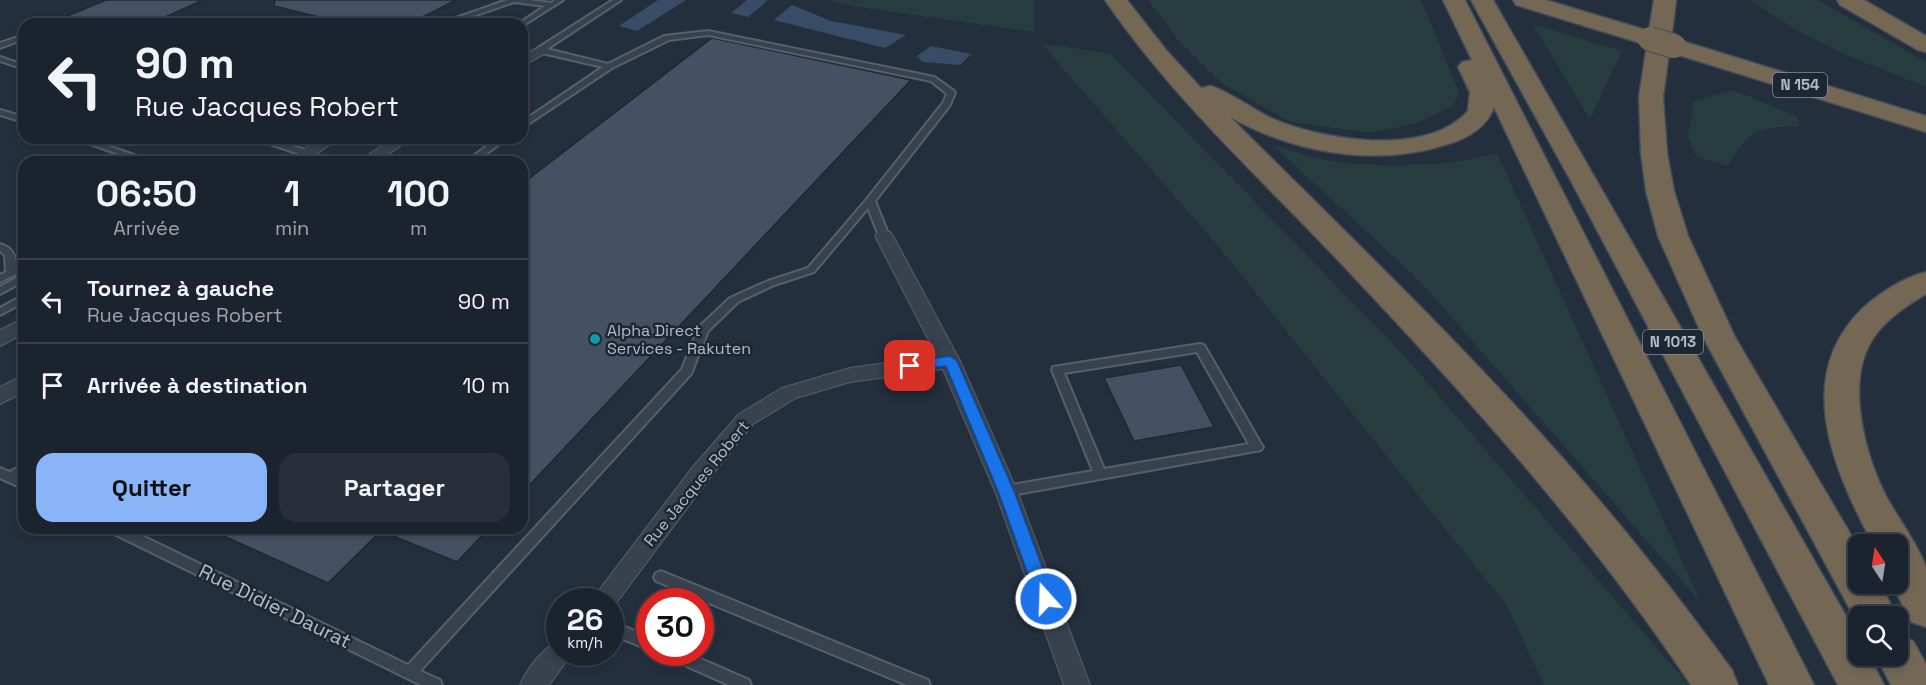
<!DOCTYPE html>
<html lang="fr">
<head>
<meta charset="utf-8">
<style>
  :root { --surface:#1b232e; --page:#282f3a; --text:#f1f3f6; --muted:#a0a4aa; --line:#39404a; --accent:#8ab4f8 }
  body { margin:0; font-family:"Space Grotesk",sans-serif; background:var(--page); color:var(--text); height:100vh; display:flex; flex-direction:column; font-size:22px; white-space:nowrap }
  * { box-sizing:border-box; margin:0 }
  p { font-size:20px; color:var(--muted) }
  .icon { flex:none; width:33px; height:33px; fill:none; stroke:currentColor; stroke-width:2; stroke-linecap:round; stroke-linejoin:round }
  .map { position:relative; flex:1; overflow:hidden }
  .sheet { position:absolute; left:18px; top:156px; width:510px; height:378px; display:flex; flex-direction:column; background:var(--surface); border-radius:18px; box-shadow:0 3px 9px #0003,0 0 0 2px var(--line) }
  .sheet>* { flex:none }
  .hud { position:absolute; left:18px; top:18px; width:510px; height:126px; border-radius:18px; box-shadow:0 3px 9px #0003,0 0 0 2px var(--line); background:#1b232e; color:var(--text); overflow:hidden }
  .needle { width:39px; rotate:348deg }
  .tools { position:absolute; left:1848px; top:534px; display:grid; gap:12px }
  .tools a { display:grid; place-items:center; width:60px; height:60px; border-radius:12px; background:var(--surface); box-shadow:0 3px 9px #0003,0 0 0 2px var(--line); font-size:30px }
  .speed { position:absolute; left:546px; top:588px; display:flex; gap:12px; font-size:30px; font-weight:700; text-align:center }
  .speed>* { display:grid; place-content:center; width:78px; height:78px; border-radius:50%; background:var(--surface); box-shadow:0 3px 9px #0003,0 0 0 2px var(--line); line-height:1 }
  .speed small { font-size:15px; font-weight:400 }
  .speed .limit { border:9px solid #d22; background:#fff; color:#111 }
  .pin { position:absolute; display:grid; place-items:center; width:51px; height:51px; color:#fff; margin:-26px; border-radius:12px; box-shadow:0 3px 9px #0006 }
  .me { position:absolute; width:66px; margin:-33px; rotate:340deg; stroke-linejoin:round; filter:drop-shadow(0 0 4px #0008) }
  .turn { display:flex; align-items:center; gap:21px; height:126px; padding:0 18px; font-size:27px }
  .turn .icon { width:78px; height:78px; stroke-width:2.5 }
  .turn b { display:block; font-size:42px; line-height:51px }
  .eta { display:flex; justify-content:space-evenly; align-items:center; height:102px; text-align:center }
  .eta b { font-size:36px; font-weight:700; line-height:42px }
  .primary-button { display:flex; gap:12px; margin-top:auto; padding:12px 18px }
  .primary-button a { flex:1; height:69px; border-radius:18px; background:var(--accent); color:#111; font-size:24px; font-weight:700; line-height:69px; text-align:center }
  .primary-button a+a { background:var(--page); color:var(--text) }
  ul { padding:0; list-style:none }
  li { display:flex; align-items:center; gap:18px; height:84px; padding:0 18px; border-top:2px solid var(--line) }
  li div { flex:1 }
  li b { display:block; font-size:22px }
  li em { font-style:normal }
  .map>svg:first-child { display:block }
  .green { fill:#263c3f }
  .water { fill:#394c67 }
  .building { fill:#455162; stroke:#1f2835; stroke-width:1.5 }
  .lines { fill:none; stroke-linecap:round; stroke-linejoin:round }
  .lane-casing { stroke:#565f6c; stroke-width:4 }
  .street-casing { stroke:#565f6c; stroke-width:2 }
  .highway-casing { stroke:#434c59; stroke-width:3 }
  .lane { fill:#38414e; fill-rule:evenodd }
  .street { fill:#38414e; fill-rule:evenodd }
  .highway { fill:#746855; fill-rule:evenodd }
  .highway-bridge-casing { stroke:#434c59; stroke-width:26; stroke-linecap:butt }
  .highway-bridge { stroke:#746855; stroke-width:24 }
  .route { fill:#1a73e8; stroke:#114b97; stroke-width:1.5 }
  .culture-dot { fill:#0f9aa8; stroke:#1d2633; stroke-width:2 }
  .labels { text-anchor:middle; stroke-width:5; stroke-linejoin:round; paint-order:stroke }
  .shield { fill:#1d2633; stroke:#878f9c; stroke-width:1.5 }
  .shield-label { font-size:15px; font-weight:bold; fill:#b4bcc9 }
  .poi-label { font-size:16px; fill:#b4bcc9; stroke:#1d2633; text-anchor:start }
  .street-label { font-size:16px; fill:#b4bcc9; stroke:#1d2633 }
  .near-street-label { font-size:20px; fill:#b4bcc9; stroke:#1d2633 }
</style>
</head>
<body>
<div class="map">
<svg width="1926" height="685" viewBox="0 0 1926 685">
  <rect width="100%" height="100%" fill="#242f3e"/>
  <path class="green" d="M 830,0 L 1034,0 L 1034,32 L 839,4 Z
    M 1148,0 L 1421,0 L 1459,92 L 1453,106 L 1417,123 L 1372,133 L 1290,122 L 1223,84 L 1179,41 Z
    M 1750,0 L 1818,0 L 1926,62 L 1926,87 L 1851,57 L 1797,31 Z
    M 1532,24 L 1622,51 L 1590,119 Z
    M 1041,43 L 1111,54 L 1399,350 L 1689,685 L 1544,685 L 1507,606 L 1218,246 Z
    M 1733,90 L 1797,116 L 1800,126 C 1757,128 1751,128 1728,166 L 1696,157 L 1688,137 L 1694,101 Z
    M 1273,145 C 1296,151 1321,161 1345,163 C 1394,168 1450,166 1497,153 L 1701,603 L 1421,282 Z"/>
  <path class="water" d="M 658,0 L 686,0 L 637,31 L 619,26 Z
    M 747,0 L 768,0 L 748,17 L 731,13 Z
    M 792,5 L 831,21 L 906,35 L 885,48 L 774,20 Z
    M 931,46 L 971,54 L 960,65 L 923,62 L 917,56 Z"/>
  <path class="building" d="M 106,0 L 203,0 L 150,24 L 63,24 L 60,19 Z
    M 275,0 L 456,0 L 409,24 L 348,24 L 274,6 Z
    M 712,38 L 911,80 L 522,493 L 522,184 Z
    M 1181,365 L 1214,427 L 1134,441 L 1104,378 Z
    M 206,528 L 489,528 L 457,562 L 381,531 L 328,583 Z"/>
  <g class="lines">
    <defs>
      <path id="lane" d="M 507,0 L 529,0 L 551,3 L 555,0 L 563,0 L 522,26 L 522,24 L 518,24 L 520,23 L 545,6 L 514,2 L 450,24 L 439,24 Z
        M 613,0 L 621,0 L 547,49 L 608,64 L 664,36 L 708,31 L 934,77 L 954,91 L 955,93 L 950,105 L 875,201 L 889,236 L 887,238 L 884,239 L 879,236 L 868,208 L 814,272 L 774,285 L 738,302 L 708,331 L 691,374 L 420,671 L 440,680 L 442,685 L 421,685 L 110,532 L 108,528 L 126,528 L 408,665 L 682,369 L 699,327 L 730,298 L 768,281 L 808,268 L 867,199 L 943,103 L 947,94 L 931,81 L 708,35 L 669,40 L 612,68 L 522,128 L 522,122 L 603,67 L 538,52 L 538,48 Z
        M 58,21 L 60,22 L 61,24 L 52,24 Z
        M 24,35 L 24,39 L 0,48 L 0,43 Z
        M 0,57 L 24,65 L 24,69 L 0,61 Z
        M 0,110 L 24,117 L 24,122 L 0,115 Z
        M 73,138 L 85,138 L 154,162 L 141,162 Z
        M 251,138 L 264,138 L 309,151 L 310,153 L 309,155 L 303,155 Z
        M 498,138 L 508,138 L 475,162 L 465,162 Z
        M 0,244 C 11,247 16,254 16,266 L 24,263 L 24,270 L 0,282 L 0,275 L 6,272 L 5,255 L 0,251 Z
        M 24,274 L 24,281 L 0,294 L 0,287 Z
        M 24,295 L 24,302 L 0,315 L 0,308 Z
        M 1200,344 L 1204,345 L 1261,444 L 1263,447 L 1261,450 L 1006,496 L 1002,494 L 1000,491 L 1002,488 L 1006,486 L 1093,471 L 1052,370 L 1053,367 ZM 1197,352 L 1249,444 L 1104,469 L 1064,373 Z
        M 24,464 L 24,475 L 21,477 L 24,479 L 24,489 L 0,478 L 0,468 L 10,472 Z
        M 661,571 L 928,680 L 930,685 L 907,685 L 656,581 L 654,577 L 656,573 Z
        M 610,621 L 650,637 L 650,650 L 610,634 Z
        M 662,652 L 685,652 L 749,680 L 751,685 L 729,685 L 664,656 Z"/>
      <path id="street" d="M 541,46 L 546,47 L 548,50 L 546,53 L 522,66 L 522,56 Z
        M 321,138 L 340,138 L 304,162 L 285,162 Z
        M 393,138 L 412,138 L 377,162 L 358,162 Z
        M 884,231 L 890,232 L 893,236 L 960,361 L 1017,491 L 1090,685 L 1064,685 L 995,491 L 943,369 L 850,382 L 796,398 L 753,424 L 708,480 L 611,610 L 610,602 L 590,602 L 692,468 L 739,414 L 782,388 L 850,368 L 937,356 L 875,236 L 878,232 Z
        M 24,318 L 24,333 L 0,346 L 0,330 Z
        M 24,375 L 24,392 L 0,404 L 0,387 Z
        M 560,641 L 560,652 L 573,652 L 549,685 L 520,685 C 527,669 543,647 560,641 Z"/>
      <path id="highway" d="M 1105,0 L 1127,0 L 1166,50 L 1201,88 C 1202,88 1209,86 1210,86 C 1219,86 1258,112 1271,118 C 1321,140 1426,158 1468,111 L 1470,92 L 1458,67 L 1462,62 L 1472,60 L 1443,0 L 1465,0 L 1814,685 L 1769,685 L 1494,107 C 1486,129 1466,139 1445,145 C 1374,167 1294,153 1230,117 C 1357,244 1488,368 1604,506 C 1649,559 1691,614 1732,670 L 1738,685 L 1691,685 C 1587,529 1463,392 1335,257 C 1256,174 1170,95 1105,0 Z
        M 1471,0 L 1493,0 L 1858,637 L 1858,656 L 1869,656 L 1884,685 L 1838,685 L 1571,181 Z
        M 1513,0 L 1546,0 L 1649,31 L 1654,0 L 1676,0 L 1671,40 L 1682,41 L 1926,116 L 1926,132 L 1669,52 L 1663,97 L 1667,153 L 1674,191 L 1688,236 L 1735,337 L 1858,547 L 1858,584 L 1880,584 L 1897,616 L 1858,616 L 1858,624 L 1703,337 L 1658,236 L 1646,191 L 1641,153 L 1639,97 L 1647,45 L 1516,5 Z
        M 1837,0 L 1864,0 L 1926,36 L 1926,52 L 1918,50 L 1840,5 Z
        M 1926,272 L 1926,294 C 1906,306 1883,321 1871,342 C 1846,384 1865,455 1886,496 C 1896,515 1921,549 1926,568 C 1926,583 1926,611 1926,627 L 1911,622 L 1892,584 L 1898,584 L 1898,544 L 1873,544 C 1835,472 1791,377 1863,308 C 1881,292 1903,278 1926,272 Z
        M 1898,635 L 1913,641 L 1926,664 L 1926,685 L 1891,685 L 1876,656 L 1898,656 Z"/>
    </defs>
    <use href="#lane" class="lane-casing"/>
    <use href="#street" class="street-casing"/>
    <use href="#highway" class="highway-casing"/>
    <use href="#lane" class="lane"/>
    <use href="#street" class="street"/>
    <use href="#highway" class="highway"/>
    <defs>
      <path id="highway-bridge" d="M 1650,39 L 1674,46"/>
    </defs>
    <use href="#highway-bridge" class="highway-bridge-casing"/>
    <use href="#highway-bridge" class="highway-bridge"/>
  </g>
  <path class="route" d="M 950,356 L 957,361 L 1014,491 L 1054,599 L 1052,604 L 1046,606 L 1040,604 L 1037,599 L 998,491 L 946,366 L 910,371 L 903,366 L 910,362 Z"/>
  <circle class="culture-dot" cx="595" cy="339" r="6"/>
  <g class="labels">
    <g class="shield">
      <rect x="1773" y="73" width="54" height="24" rx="4.5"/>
      <rect x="1643" y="330" width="60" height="24" rx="4.5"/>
    </g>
    <g class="shield-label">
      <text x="1800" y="90">N 154</text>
      <text x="1673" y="347">N 1013</text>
    </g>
    <g class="poi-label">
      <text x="607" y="336">Alpha Direct<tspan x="607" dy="18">Services - Rakuten</tspan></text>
    </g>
    <g class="street-label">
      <text transform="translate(696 483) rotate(-51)" y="6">Rue Jacques Robert</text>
    </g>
    <g class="near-street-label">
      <text transform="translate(275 606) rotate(26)" y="7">Rue Didier Daurat</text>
    </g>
  </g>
</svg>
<div class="tools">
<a><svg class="needle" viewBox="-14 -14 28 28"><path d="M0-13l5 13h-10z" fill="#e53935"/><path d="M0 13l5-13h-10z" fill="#a0a4aa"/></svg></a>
<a><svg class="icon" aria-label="search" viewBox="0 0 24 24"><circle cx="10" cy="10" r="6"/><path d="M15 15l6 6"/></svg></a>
</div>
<div class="speed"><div>26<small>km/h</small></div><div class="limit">30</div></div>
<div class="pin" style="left:910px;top:366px;background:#d93025"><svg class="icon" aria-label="arrive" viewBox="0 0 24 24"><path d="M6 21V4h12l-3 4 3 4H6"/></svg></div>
<svg class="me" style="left:1046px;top:599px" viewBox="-20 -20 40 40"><circle r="17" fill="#1a73e8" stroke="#fff" stroke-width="3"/><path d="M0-11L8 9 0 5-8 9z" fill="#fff"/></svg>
<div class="hud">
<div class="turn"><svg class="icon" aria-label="left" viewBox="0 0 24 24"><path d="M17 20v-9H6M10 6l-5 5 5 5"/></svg><div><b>90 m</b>Rue Jacques Robert</div></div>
</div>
<section class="sheet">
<div class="eta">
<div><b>06:50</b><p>Arrivée</p></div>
<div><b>1</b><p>min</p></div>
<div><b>100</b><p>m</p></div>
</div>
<ul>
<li><svg class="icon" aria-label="left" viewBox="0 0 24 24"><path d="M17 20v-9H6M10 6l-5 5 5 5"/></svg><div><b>Tournez à gauche</b><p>Rue Jacques Robert</p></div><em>90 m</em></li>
<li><svg class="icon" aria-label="arrive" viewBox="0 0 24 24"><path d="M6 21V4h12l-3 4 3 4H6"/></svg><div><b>Arrivée à destination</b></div><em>10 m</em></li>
</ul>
<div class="primary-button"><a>Quitter</a><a>Partager</a></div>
</section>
</div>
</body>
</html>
